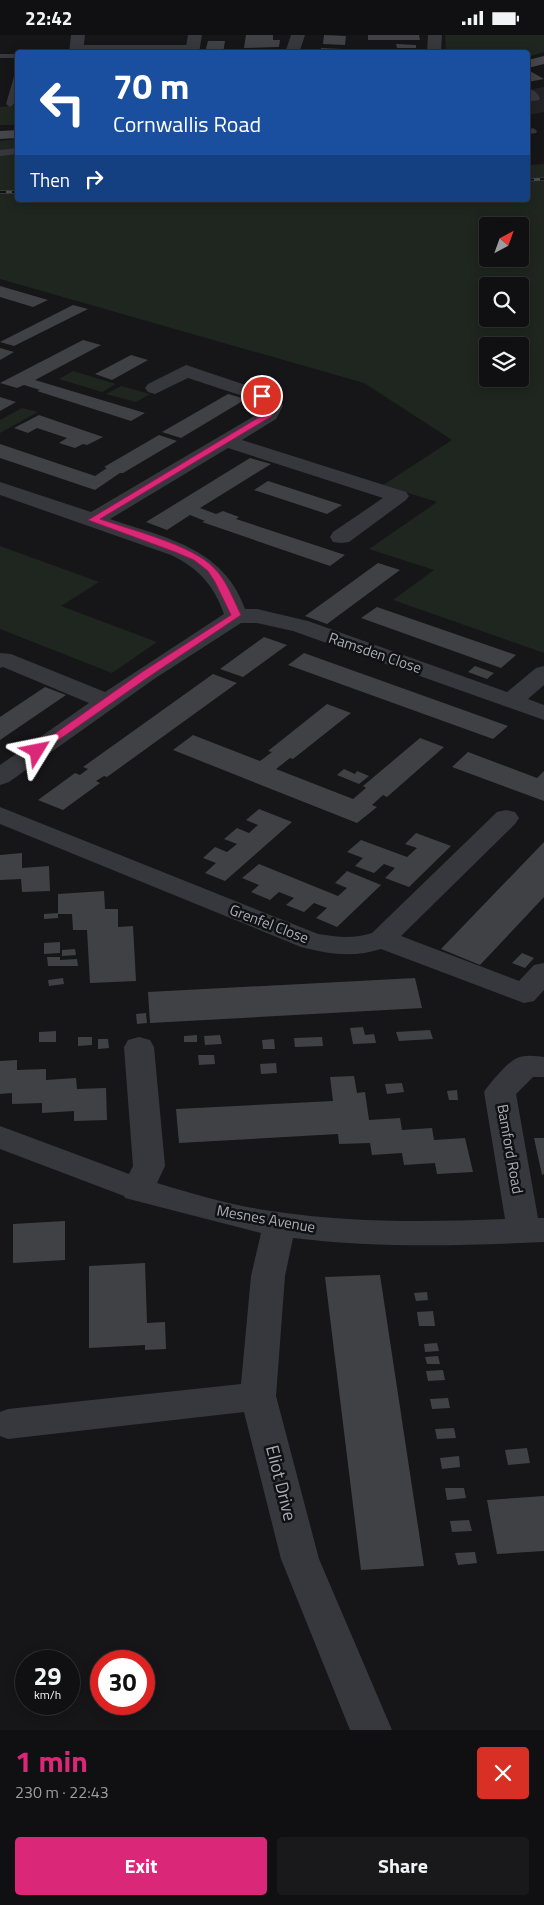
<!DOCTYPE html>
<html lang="en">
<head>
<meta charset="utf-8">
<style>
  :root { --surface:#101012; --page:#19191b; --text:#f1f3f6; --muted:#9c9d9f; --line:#303032; --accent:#db2777 }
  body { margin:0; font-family:"Titillium Web",sans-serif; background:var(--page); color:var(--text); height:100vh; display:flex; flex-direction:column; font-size:19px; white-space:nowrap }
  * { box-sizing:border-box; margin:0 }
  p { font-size:16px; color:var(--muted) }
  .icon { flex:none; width:28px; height:28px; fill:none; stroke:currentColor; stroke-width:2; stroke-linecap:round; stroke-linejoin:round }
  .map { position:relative; height:1695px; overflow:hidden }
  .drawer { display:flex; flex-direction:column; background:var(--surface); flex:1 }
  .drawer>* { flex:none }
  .guide { position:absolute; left:15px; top:15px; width:515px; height:152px; border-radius:5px; box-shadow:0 2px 12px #0003,0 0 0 1px var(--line); background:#1a4fa0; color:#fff; overflow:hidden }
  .needle { width:32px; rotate:41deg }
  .buttons { position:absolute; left:479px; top:182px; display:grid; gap:10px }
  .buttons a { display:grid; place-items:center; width:50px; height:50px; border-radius:5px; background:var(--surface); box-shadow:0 2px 12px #0003,0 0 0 1px var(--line); font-size:25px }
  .speed { position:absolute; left:15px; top:1615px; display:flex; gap:10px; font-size:25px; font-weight:700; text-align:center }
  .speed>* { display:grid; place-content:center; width:65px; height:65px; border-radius:50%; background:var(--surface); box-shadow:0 2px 12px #0003,0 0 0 1px var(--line); line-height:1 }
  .speed small { font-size:12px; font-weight:400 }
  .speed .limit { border:8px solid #d22; background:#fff; color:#111 }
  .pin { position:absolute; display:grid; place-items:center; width:42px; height:42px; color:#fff; margin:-21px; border:2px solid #fff; border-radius:50%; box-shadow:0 1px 5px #0007 }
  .me { position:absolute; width:55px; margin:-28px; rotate:55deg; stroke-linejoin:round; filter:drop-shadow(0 0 4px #0008) }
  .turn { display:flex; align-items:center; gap:18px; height:105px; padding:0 15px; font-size:22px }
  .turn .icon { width:65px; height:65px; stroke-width:2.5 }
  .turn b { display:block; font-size:35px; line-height:42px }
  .then { display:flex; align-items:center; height:48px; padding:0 15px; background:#0003; gap:10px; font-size:19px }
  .round { display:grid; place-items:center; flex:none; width:52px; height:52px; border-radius:5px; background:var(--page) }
  .headline { display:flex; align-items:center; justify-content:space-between; height:85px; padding:0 15px }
  h1 { font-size:30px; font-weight:700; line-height:38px; color:var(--accent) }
  .action { display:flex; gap:10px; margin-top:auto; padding:10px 15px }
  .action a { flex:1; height:58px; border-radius:5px; background:var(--accent); color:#fff; font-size:20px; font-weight:700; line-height:58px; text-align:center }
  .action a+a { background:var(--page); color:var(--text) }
  .status { display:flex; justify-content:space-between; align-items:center; height:35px; padding:0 25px; background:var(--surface); direction:ltr }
  .status svg { height:14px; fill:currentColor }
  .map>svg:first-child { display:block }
  .built { fill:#222225 }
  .green { fill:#1e261f; fill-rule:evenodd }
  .building { fill:#404145 }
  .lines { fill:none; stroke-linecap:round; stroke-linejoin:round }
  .service { fill:#37383d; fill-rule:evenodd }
  .minor { fill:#37383d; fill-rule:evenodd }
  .secondary { fill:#45474d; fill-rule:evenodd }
  .rail-casing { stroke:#4a4c52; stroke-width:3 }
  .rail { stroke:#111113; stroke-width:2; stroke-dasharray:6; stroke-linecap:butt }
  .route { fill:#db2777; stroke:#8e194d }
  .labels { text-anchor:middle; stroke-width:5; stroke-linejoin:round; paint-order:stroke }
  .street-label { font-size:15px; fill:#a8adb8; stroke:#111113 }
  .near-street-label { font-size:18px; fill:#a8adb8; stroke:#111113 }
</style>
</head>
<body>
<div class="status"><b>22:42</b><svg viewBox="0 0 49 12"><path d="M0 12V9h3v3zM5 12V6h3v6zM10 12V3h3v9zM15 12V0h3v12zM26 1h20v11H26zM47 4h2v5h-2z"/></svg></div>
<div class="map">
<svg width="544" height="1695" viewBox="0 0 544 1695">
  <rect width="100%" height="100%" fill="#161618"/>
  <path class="built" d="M 544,52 L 544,77 L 528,80 L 528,55 Z"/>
  <path class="green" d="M 445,0 L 544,0 L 544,17 L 528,22 L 528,18 L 446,17 Z
    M 17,70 L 17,90 L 0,90 L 0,72 Z
    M 17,104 L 18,165 L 528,165 L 528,130 L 544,129 L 544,618 L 393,565 L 434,535 L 369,514 L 437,467 L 383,450 L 452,405 L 364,348 L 0,244 L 0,106 ZM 488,191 L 520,191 L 520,224 L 488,224 ZM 488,251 L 520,251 L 520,284 L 488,284 ZM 488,311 L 520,311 L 520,344 L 488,344 Z
    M 73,336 L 116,349 L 102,357 L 59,344 Z
    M 121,351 L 150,359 L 136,367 L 106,359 Z
    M 22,373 L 38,377 L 0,398 L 0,385 Z
    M 0,511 L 99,547 L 61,571 L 157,607 L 112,638 L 0,594 Z"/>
  <path class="building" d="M 246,0 L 273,0 L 273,5 L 280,5 L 279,12 L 244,13 Z
    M 324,0 L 346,1 L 345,10 L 323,9 Z
    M 368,0 L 419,0 L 420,5 L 368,5 Z
    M 208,6 L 225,6 L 223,18 L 205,17 Z
    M 396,9 L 416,10 L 416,13 L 397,13 Z
    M 321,13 L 342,14 L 342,18 L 320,18 Z
    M 528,36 L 530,36 L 544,44 L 528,47 Z
    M 0,251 L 48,265 L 33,272 L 0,262 Z
    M 73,270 L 88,274 L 14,311 L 0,307 Z
    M 83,305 L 101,310 L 35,345 L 145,378 L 131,386 L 37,356 L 40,355 L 24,350 L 17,353 L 0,348 Z
    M 0,313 L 14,317 L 0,325 Z
    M 131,320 L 148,325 L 112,345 L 95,339 Z
    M 228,359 L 246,364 L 181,403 L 162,397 Z
    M 0,362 L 16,367 L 0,376 Z
    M 39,380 L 103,402 L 87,410 L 83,409 L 75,413 L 59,408 L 67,403 L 37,393 L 28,398 L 14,393 Z
    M 159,400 L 177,406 L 123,438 L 120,438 L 95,455 L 0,423 L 0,409 L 95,441 L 107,433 L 104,432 Z
    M 250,423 L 271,429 L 200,473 L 216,479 L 223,476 L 239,482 L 236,484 L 345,520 L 330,531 L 202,487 L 205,486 L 190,480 L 167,495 L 146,487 Z
    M 268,446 L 342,470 L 327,479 L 254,455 Z
    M 378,528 L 400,535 L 327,589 L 305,581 Z
    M 377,572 L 516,620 L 501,633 L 361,583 Z
    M 264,602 L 287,610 L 243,642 L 220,634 Z
    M 304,618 L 508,691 L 493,704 L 288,630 Z
    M 475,631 L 494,638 L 487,644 L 468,637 Z
    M 213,639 L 237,648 L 107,742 L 104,741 L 96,746 L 100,748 L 63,775 L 38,765 L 75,738 L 80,740 L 88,734 L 83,732 Z
    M 45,652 L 66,660 L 0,705 L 0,682 Z
    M 327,669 L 351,678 L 293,724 L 290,723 L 276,734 L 353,764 L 366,753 L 363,751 L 420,703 L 444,712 L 387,762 L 383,760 L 372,770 L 377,772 L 357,788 L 173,715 L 193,700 L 260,726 L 272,717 L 268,716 Z
    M 468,717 L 537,743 L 544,736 L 544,766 L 452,732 Z
    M 344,734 L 355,739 L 357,736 L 369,741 L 359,749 L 337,740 Z
    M 259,774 L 292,787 L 225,846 L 205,838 L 216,828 L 203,823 L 215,812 L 227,817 L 237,809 L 224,804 L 237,793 L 249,798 L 258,790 L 246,785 Z
    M 416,798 L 451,811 L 409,852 L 385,843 L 395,833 L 384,829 L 374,838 L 355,831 L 363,823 L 347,817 L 361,805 L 407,822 L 417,813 L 405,809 Z
    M 544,807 L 544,862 L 480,930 L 441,914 Z
    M 22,818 L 22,833 L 49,831 L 50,856 L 22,857 L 21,844 L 0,845 L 0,820 Z
    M 259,829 L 338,861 L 347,853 L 335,848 L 347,836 L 381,850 L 337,892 L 316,883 L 327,873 L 314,868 L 304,877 L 286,870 L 294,863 L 279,857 L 270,865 L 251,857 L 259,850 L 242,843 Z
    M 104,856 L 105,874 L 118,874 L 118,892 L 133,891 L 136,946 L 90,948 L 87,895 L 73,895 L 72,879 L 58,879 L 58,859 Z
    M 58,878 L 58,883 L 44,884 L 44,879 Z
    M 60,907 L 60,918 L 44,919 L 44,908 Z
    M 75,914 L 76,920 L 62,921 L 62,915 Z
    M 522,918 L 534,923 L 525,933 L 512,928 Z
    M 47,922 L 60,922 L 60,925 L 77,924 L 78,931 L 48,931 Z
    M 63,943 L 64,949 L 49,951 L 48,945 Z
    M 415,943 L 422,973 L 150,988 L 148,957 Z
    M 146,978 L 147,988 L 137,989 L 136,979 Z
    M 363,992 L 365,1000 L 374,999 L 376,1008 L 353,1009 L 350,993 Z
    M 430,995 L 433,1004 L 399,1006 L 396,997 Z
    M 56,996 L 56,1007 L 39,1007 L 39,997 Z
    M 197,1000 L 197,1007 L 184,1007 L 184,1001 Z
    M 220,1000 L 222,1009 L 205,1010 L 204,1001 Z
    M 78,1002 L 92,1002 L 92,1010 L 78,1011 Z
    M 322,1002 L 323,1011 L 295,1012 L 294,1003 Z
    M 98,1004 L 108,1004 L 109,1013 L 98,1014 Z
    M 274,1004 L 275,1014 L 263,1014 L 262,1005 Z
    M 198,1020 L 214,1020 L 215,1029 L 199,1030 Z
    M 17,1025 L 17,1035 L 46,1034 L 46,1045 L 76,1043 L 77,1054 L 106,1053 L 107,1085 L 74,1086 L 74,1076 L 42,1078 L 42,1068 L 12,1069 L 12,1058 L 0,1059 L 0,1026 Z
    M 276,1028 L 277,1038 L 261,1039 L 260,1029 Z
    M 354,1041 L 357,1058 L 365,1057 L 369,1085 L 400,1083 L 402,1095 L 432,1093 L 434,1105 L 465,1103 L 473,1137 L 437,1139 L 435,1128 L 404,1130 L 402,1118 L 372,1120 L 370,1108 L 339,1109 L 338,1099 L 179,1108 L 176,1074 L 333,1066 L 330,1042 Z
    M 402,1048 L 404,1057 L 387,1059 L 385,1049 Z
    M 457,1055 L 458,1065 L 449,1065 L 447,1056 Z
    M 534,1103 L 544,1103 L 544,1139 L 542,1140 Z
    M 65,1186 L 65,1225 L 13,1228 L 13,1189 Z
    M 145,1228 L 147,1288 L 165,1287 L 166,1314 L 145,1315 L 145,1310 L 89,1313 L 89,1231 Z
    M 380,1240 L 424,1531 L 361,1535 L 325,1242 Z
    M 427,1257 L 428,1265 L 416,1266 L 414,1258 Z
    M 433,1276 L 435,1291 L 419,1291 L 417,1277 Z
    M 437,1308 L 439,1316 L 425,1317 L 424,1309 Z
    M 438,1321 L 440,1329 L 427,1329 L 425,1322 Z
    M 443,1335 L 445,1345 L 428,1346 L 426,1336 Z
    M 448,1363 L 450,1373 L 432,1374 L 430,1364 Z
    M 454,1393 L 456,1403 L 437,1404 L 435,1394 Z
    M 527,1413 L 530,1428 L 508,1430 L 505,1415 Z
    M 459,1421 L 460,1432 L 442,1434 L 440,1423 Z
    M 445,1453 L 464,1453 L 466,1463 L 447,1465 Z
    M 544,1461 L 544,1516 L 497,1519 L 487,1465 Z
    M 469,1485 L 472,1496 L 452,1497 L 450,1486 Z
    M 475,1517 L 477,1528 L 458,1530 L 455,1518 Z"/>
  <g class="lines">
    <path class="service" d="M 74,10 L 193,10 L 197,12 L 193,14 L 77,14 L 73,12 Z
      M 0,19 L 18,19 L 18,23 L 0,23 Z
      M 15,38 L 18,38 L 18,57 L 14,69 L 10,72 L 6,69 Z
      M 528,53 L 536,57 L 540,63 L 539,65 L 528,67 L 528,63 L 531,62 L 528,59 Z
      M 533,93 L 537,96 L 536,98 L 528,99 L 528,95 Z
      M 18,113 L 18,119 L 0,121 L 0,115 Z"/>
    <path class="minor" d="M 71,0 L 85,0 L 83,18 L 69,18 Z
      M 188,0 L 202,0 L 199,18 L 185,18 Z
      M 291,0 L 305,0 L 299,18 L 285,18 Z
      M 428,0 L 442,0 L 441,18 L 427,18 Z
      M 186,330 L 275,360 L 283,371 L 276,384 L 242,405 L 406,457 L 409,461 L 406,465 L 349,507 L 341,508 L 333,507 L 330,502 L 333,497 L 383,463 L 228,413 L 110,484 C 165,503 223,512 245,574 L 257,574 L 308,586 L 507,657 L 536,633 L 544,631 L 544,650 L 528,664 L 544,670 L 544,685 L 293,596 L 257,588 L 241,588 L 154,644 L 9,747 L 0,750 L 0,730 L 89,668 L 3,632 L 0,633 L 0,618 L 11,619 L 105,657 L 224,579 C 214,550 198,533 171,520 L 0,460 L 0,447 L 91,477 L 261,377 L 263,371 L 255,365 L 188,343 L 155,359 L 148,357 L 145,353 L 148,349 Z
      M 0,772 L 318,899 C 336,902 354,904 372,898 L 497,777 L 506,775 L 515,777 L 519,783 L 515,789 L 401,901 L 519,946 L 534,930 L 544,928 L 544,955 L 534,966 L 524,968 L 381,914 C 354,923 328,919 301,912 L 0,789 Z
      M 139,1002 L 150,1005 L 154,1012 L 165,1131 L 157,1148 C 196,1160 238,1172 278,1177 C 353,1188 430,1187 505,1184 L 484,1057 C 490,1048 506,1029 515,1024 C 524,1019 535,1021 544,1022 L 544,1042 L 533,1042 L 516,1059 L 538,1183 L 544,1183 L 544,1207 C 460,1211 377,1213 293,1203 L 285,1241 L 276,1361 L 319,1524 L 392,1695 L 350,1695 L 281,1524 L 244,1377 L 8,1404 L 0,1401 L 0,1377 L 8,1374 L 241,1349 L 251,1241 L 261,1198 L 125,1163 L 124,1161 L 0,1114 L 0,1091 L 129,1139 L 133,1131 L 124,1012 L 128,1005 Z"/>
    <path class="secondary" d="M 544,21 L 544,29 L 528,33 L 528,25 Z
      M 18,95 L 18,103 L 0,104 L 0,96 Z"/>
    <defs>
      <path id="rail" d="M 528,145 L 544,144
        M 0,157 L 18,157"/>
    </defs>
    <use href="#rail" class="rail-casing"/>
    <use href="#rail" class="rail"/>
  </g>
  <path class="route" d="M 260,359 C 269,357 273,365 277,371 L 272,381 L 100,484 C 131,495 193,510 214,533 C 227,546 233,564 241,580 L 150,641 L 40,718 L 33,718 L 31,716 L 33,714 L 142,637 L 231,580 L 215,547 L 208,536 L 194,525 L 175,517 L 88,485 L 266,378 L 269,371 L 265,366 L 260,362 Z"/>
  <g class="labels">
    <g class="street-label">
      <text transform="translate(375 618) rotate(19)" y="5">Ramsden Close</text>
      <text transform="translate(269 889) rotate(21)" y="5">Grenfel Close</text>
      <text transform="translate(510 1114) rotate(80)" y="5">Bamford Road</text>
      <text transform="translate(266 1184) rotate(10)" y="5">Mesnes Avenue</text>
    </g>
    <g class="near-street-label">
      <text transform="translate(281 1448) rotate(76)" y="6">Eliot Drive</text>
    </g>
  </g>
</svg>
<div class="buttons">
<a><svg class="needle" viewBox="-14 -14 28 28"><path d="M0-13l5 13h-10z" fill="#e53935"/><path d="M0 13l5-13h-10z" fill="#9c9d9f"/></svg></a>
<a><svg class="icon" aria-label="search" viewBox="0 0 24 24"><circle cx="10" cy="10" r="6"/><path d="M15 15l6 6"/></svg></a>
<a><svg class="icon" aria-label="layers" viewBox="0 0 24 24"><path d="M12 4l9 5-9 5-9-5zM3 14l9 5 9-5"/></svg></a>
</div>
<div class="speed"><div>29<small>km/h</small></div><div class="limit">30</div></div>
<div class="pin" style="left:262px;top:361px;background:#d93025"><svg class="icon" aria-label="arrive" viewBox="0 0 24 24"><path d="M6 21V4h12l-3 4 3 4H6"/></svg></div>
<svg class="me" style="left:37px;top:716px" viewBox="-20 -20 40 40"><path d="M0-17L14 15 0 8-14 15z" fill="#db2777" stroke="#fff" stroke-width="4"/></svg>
<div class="guide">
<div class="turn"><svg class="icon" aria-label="left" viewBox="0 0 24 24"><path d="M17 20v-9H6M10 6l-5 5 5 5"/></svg><div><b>70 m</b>Cornwallis Road</div></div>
<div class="then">Then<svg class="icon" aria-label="right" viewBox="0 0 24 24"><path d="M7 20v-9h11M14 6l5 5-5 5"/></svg></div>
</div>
</div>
<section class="drawer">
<div class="headline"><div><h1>1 min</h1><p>230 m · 22:43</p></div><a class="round" style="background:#d93025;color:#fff"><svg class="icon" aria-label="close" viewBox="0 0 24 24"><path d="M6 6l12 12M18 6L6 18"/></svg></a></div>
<div class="action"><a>Exit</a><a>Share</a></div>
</section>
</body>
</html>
